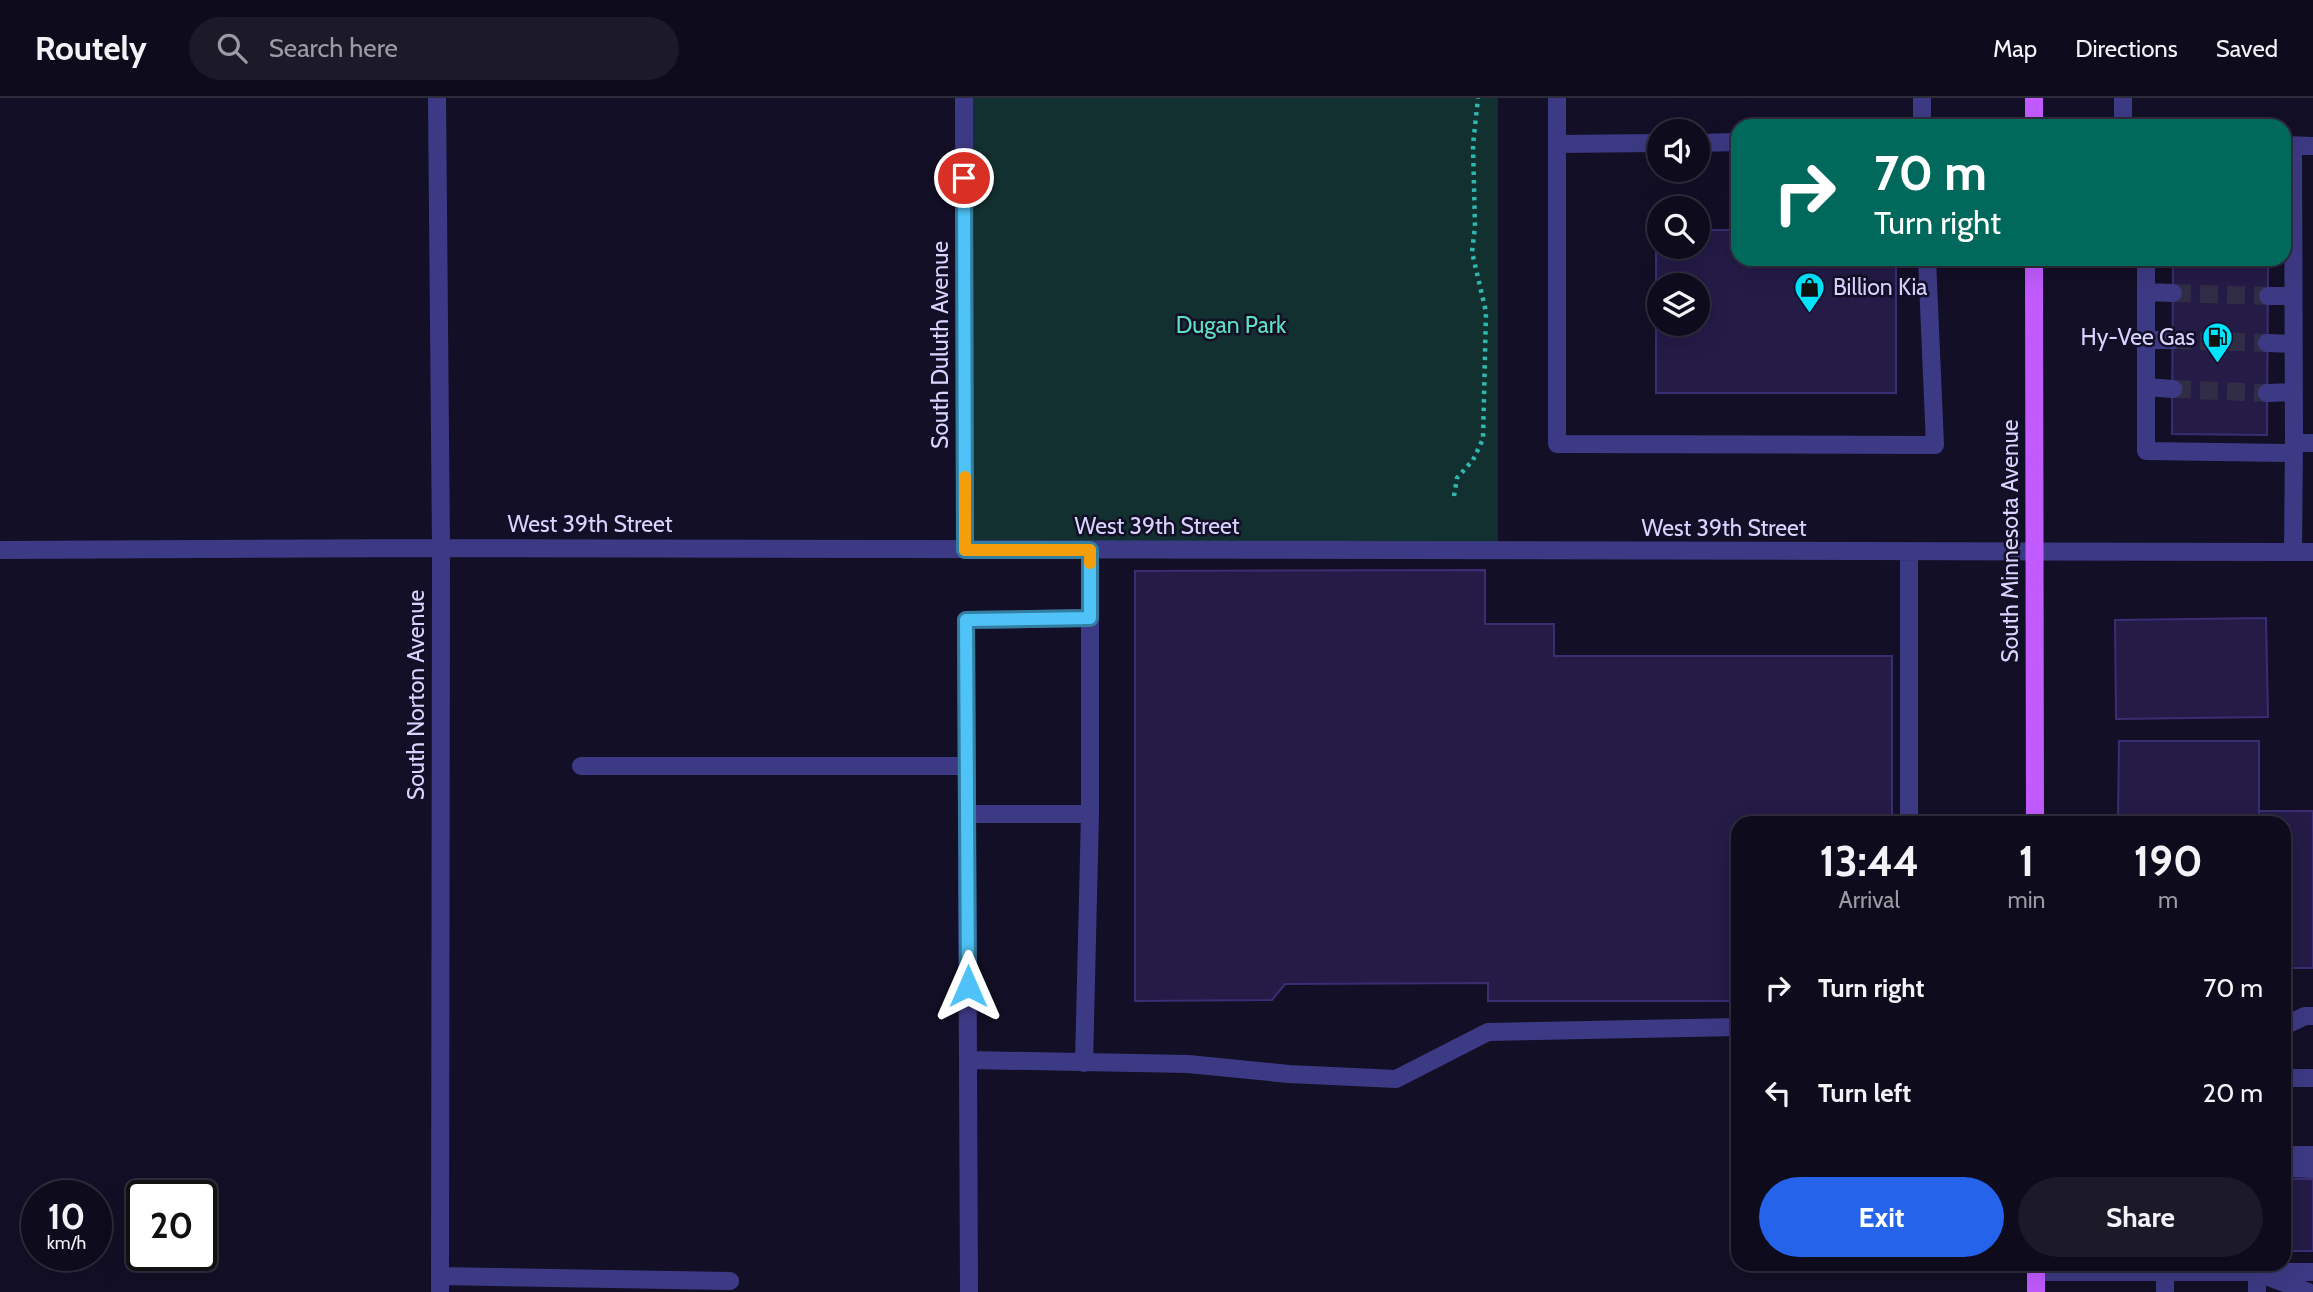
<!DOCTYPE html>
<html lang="en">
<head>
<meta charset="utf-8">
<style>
  :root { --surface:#0e0b1c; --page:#1c1929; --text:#f1f3f6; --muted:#9b9ba3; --line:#2e2b3b; --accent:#2563eb }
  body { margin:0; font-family:Cabin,sans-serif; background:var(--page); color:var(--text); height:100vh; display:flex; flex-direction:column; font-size:26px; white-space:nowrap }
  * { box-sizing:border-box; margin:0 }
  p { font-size:23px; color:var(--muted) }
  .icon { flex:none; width:38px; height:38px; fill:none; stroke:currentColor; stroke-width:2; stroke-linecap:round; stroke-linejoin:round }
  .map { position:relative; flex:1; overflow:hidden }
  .sheet { position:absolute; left:1731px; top:718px; width:560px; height:455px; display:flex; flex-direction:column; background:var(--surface); border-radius:21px; box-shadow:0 7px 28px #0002,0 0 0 2px var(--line) }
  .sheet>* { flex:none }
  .top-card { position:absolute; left:1731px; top:21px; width:560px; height:147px; border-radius:21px; box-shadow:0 7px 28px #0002,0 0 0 2px var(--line); background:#00695c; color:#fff; overflow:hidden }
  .tools { position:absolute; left:1647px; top:21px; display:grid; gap:14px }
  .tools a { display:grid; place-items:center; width:63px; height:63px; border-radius:50%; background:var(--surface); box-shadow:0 7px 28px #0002,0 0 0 2px var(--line); font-size:35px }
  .speed { position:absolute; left:21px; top:1082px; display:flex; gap:14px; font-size:35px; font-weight:700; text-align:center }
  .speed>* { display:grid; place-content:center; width:91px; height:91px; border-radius:50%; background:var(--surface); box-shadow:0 7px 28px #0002,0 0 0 2px var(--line); line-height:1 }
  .speed small { font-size:18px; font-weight:400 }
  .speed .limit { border:4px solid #111; border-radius:10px; background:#fff; color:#111 }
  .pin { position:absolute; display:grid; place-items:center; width:60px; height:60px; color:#fff; margin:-30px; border:4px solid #fff; border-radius:50%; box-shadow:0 2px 7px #0007 }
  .me { position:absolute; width:77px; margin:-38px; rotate:0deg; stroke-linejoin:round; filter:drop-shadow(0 0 5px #0008) }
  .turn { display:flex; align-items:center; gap:24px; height:147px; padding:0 28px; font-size:32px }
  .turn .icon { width:91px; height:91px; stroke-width:2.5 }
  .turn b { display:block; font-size:49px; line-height:60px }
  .eta { display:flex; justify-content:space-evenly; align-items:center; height:119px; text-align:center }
  .eta b { font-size:42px; font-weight:700; line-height:49px }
  .primary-button { display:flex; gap:14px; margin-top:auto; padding:14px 28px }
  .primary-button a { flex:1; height:80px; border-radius:42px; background:var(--accent); color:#fff; font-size:28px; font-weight:700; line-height:80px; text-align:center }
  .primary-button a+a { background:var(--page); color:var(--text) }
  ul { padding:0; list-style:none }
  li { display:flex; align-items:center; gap:21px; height:105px; padding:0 28px }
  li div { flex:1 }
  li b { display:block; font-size:26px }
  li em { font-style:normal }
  header { display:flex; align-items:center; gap:42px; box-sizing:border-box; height:98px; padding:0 35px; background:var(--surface); border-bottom:2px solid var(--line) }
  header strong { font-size:33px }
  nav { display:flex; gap:38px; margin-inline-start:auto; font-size:24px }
  .search { width:490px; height:63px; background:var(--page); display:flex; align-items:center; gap:18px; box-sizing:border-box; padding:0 24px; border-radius:38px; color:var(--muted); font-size:26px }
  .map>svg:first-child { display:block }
  .green { fill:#12302f }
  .building { fill:#241b47; stroke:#3b2d73; stroke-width:2; fill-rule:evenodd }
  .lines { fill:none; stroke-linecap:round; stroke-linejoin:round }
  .minor-tunnel { stroke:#312d47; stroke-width:18; stroke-dasharray:18 9; stroke-linecap:butt }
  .path { stroke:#2fb8b0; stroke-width:4.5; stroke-dasharray:3.5 5; stroke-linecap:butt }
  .minor { stroke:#3d3a85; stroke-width:18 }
  .major { stroke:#c25bff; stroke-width:18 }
  .route-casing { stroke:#337fa1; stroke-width:18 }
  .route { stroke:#4fc3f7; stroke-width:12 }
  .slow { stroke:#f59e0b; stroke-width:12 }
  .labels { text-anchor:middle; stroke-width:5; stroke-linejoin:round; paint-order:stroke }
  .poi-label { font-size:23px; fill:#d9d4ff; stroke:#130f26; text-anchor:start }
  .park-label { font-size:23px; fill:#5fe0c0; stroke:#130f26 }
  .street-label { font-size:23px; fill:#d9d4ff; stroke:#130f26 }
</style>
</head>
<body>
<header>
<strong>Routely</strong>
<div class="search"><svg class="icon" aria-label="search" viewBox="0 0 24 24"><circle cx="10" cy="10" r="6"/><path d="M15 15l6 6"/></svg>Search here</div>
<nav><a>Map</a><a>Directions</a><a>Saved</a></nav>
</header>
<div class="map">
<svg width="2313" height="1194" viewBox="0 0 2313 1194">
  <rect width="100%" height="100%" fill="#130f26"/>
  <path class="green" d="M 964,0 L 1498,0 L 1498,454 L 965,452 Z"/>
  <path class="building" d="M 1656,132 L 1659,132 L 1659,149 L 1698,149 L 1698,132 L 1738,132 L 1738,161 L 1896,161 L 1896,295 L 1656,295 ZM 1659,187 L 1698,187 L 1698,226 L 1659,226 Z
    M 2173,161 L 2268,161 L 2267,337 L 2172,336 Z
    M 1485,472 L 1485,526 L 1554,526 L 1554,558 L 1892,558 L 1892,724 L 1738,724 L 1738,903 L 1488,903 L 1488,885 L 1285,886 L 1272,902 L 1135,903 L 1135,473 Z
    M 2266,520 L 2268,619 L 2116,621 L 2115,522 Z
    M 2119,643 L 2259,643 L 2259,724 L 2235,724 L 2235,720 L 2118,720 Z
    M 2259,713 L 2313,713 L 2313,870 L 2284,870 L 2284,724 L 2259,724 Z
    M 2284,1081 L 2313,1081 L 2313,1153 L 2284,1153 Z"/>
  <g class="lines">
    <path class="minor-tunnel" d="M 2173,195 L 2268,198
      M 2173,242 L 2267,245
      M 2173,291 L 2267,295"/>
    <path class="path" d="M 1454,398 L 1457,380 L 1473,362 L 1483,341 L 1486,214 L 1472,154 L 1475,129 L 1473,47 L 1478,0"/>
    <path class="minor" d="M 437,0 L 441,450 L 440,1194
      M 964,0 L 965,452
      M 1557,0 L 1557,346 L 1935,347 L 1927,161
      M 1922,0 L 1922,28
      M 2123,0 L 2123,28
      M 1698,45 L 1738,44
      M 1557,46 L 1659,45
      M 2284,47 L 2313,48
      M 2293,48 L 2294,345
      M 2146,161 L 2146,353 L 2293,355
      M 2146,194 L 2173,195
      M 2268,198 L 2293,198
      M 2146,242 L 2173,242
      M 2267,245 L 2293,246
      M 2146,289 L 2173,291
      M 2267,295 L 2293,294
      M 0,452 L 441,450 L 2313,454
      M 2293,454 L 2294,345 L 2313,345
      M 1909,455 L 1909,724
      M 581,668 L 967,668
      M 967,716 L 1090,716
      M 2284,928 L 2305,918 L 2313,918
      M 968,962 L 1188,966 L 1289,976 L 1396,981 L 1488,934 L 1738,929
      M 1084,965 L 1090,716 L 1090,452
      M 2284,980 L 2313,980
      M 2284,1057 L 2313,1057
      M 2284,1070 L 2313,1071
      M 2165,1166 L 2165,1194
      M 2036,1174 L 2313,1174
      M 2257,1174 L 2257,1194
      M 441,1178 L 730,1183
      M 2266,1178 L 2308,1194
      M 969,1194 L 966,522 L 1090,520"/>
    <path class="major" d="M 2034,0 L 2034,28
      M 2034,161 L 2035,724
      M 2036,1166 L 2036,1194"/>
  </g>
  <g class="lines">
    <defs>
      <path id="route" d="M 964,80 L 965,452 L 1090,452 L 1090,520 L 966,522 L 968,888"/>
    </defs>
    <use href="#route" class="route-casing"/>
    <use href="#route" class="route"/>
    <path class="slow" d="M 965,379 L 965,452 L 1090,452 L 1090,465"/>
  </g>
  <defs>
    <symbol id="shop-pin" viewBox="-11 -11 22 30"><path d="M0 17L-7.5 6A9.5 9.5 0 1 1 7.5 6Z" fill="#00e5ff" stroke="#130f26"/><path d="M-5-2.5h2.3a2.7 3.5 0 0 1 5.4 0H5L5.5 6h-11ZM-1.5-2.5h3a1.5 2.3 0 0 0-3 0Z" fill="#111"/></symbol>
    <symbol id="fuel-pin" viewBox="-11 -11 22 30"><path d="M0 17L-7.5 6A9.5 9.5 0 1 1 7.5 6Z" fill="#00e5ff" stroke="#130f26"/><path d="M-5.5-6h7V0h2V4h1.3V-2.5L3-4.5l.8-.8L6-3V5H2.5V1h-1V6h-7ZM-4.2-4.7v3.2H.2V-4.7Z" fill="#111"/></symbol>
  </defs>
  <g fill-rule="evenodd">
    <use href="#shop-pin" x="1792" y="172" width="35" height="47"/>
    <use href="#fuel-pin" x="2200" y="222" width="35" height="47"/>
  </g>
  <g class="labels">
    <g class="poi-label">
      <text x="1833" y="197">Billion Kia</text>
      <text x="2195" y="247" text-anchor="end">Hy-Vee Gas</text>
    </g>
    <g class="park-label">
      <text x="1231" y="235">Dugan Park</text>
    </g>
    <g class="street-label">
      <text transform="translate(940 247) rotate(-90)" y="8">South Duluth Avenue</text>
      <text x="590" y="434">West 39th Street</text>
      <text x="1157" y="436">West 39th Street</text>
      <text x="1724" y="438">West 39th Street</text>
      <text transform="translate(2010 443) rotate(-90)" y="8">South Minnesota Avenue</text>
      <text transform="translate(416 597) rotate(-90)" y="8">South Norton Avenue</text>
    </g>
  </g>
</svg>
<div class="tools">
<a><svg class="icon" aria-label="sound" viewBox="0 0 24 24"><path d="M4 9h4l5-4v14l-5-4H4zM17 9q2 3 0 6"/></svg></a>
<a><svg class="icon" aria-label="search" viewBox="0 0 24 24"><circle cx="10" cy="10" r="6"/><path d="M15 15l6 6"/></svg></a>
<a><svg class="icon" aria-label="layers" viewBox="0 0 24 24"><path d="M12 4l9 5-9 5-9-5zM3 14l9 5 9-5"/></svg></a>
</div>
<div class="speed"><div>10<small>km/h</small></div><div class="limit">20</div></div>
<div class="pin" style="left:964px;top:80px;background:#d93025"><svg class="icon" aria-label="arrive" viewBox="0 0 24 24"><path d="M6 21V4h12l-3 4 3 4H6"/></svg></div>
<svg class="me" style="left:968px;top:888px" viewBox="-20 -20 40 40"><path d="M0-17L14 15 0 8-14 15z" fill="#4fc3f7" stroke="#fff" stroke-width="4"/></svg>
<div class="top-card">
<div class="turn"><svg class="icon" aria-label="right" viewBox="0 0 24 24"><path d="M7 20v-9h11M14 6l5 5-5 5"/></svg><div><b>70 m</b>Turn right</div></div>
</div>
<section class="sheet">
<div class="eta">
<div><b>13:44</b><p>Arrival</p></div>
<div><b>1</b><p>min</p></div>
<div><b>190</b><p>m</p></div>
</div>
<ul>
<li><svg class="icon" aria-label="right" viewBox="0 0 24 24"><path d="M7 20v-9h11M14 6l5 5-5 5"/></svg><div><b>Turn right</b></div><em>70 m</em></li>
<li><svg class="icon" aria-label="left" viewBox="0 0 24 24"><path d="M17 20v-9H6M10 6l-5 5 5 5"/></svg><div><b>Turn left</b></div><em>20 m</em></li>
</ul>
<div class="primary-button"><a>Exit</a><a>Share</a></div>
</section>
</div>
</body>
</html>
